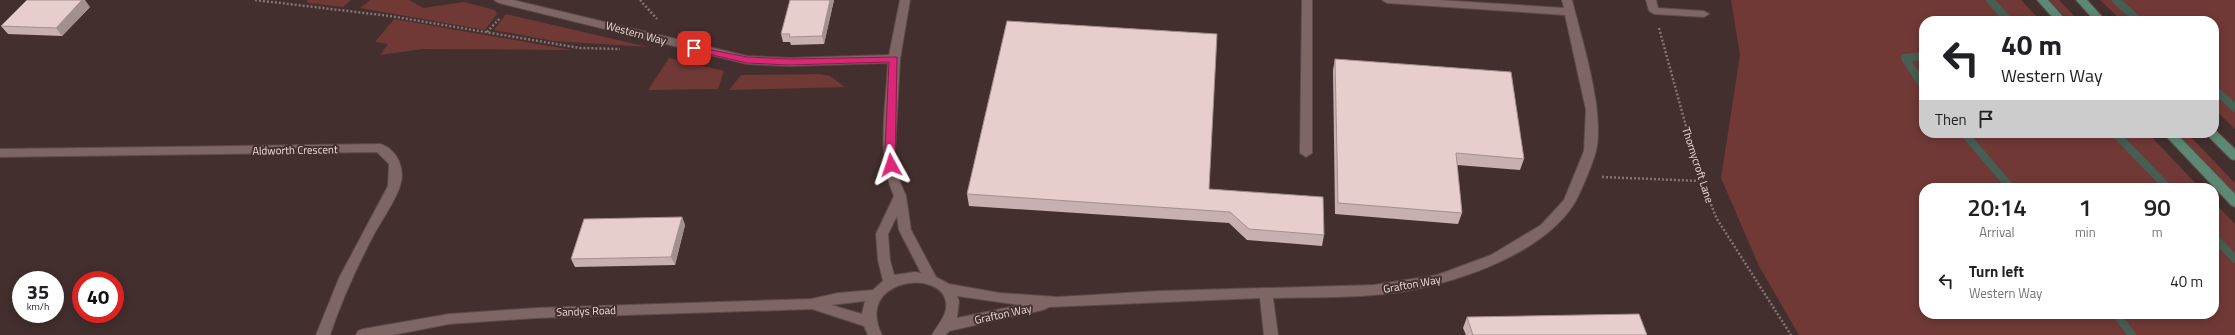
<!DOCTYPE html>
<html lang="en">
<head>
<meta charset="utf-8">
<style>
  :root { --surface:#fff; --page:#f6f6f6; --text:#202124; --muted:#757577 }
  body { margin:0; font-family:"Titillium Web",sans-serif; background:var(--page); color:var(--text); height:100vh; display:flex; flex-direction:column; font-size:15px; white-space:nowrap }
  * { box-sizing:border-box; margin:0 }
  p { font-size:13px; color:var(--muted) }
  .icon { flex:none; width:22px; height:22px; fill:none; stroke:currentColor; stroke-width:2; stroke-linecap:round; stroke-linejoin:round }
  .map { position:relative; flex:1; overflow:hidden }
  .details { position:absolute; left:1919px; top:183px; width:300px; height:136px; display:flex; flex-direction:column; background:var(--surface); border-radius:16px; box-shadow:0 2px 10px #0003 }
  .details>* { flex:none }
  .banner { position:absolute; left:1919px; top:16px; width:300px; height:122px; border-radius:16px; box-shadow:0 2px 10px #0003; background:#fff; color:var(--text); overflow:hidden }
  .speed { position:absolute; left:12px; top:271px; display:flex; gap:8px; font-size:20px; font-weight:700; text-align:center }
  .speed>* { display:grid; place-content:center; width:52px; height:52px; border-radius:50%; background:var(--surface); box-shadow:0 2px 10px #0003; line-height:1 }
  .speed small { font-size:10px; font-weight:400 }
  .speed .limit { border:6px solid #d22; background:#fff; color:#111 }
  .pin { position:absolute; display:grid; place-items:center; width:34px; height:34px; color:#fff; margin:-17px; border-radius:8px; box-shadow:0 2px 6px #0006 }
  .me { position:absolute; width:44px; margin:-22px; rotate:355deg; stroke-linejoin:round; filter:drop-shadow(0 0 3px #0008) }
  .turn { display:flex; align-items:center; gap:14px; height:84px; padding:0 16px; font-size:18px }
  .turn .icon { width:52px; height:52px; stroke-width:2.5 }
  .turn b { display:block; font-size:28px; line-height:34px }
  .then { display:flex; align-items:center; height:38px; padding:0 16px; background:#0003; gap:8px; font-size:15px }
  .eta { display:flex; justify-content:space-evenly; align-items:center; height:68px; text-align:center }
  .eta b { font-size:24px; font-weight:600; line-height:28px }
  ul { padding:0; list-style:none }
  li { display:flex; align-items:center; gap:12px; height:60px; padding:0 16px }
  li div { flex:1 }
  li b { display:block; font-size:15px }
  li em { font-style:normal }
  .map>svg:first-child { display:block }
  .green { fill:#703936 }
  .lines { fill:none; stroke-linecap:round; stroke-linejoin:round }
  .stream { stroke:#475e53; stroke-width:8 }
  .minor-casing { stroke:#5b4b49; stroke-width:2 }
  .major-casing { stroke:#5b4b49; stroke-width:2 }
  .path { stroke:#867472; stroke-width:2.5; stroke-dasharray:2 2; stroke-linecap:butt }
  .minor { fill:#7d6664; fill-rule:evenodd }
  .major { fill:#5c8974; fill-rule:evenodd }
  .wall { fill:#c7b0af }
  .shaded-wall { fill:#a2908e }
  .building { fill:#e7cdcb; stroke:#a2908e }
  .route { fill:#db2777; stroke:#8e194d }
  .labels { text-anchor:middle; stroke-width:4; stroke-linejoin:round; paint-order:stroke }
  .street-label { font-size:11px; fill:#ecdfdd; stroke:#432f2d }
</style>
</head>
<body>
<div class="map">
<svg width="2235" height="335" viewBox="0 0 2235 335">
  <rect width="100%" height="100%" fill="#432f2d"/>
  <path class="green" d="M 307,0 L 351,0 L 343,7 L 308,3 Z
    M 370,0 L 409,0 L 423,8 L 464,2 L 495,10 L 497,14 L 485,30 L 360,8 Z
    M 1731,0 L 2021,0 L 2041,21 L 1924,21 L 1924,133 L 2148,133 L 2200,188 L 1924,188 L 1924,314 L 2214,314 L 2214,202 L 2235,224 L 2235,335 L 1799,335 L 1759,266 L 1721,178 L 1740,55 Z
    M 2049,0 L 2059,0 L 2079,21 L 2069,21 Z
    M 2100,0 L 2235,0 L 2235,129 L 2214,109 L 2214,21 L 2122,21 Z
    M 506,14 L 648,47 L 553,41 L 494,30 Z
    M 394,19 L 572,50 L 423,49 L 380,55 L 388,44 L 375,42 Z
    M 669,58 L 724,71 L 718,89 L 648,90 Z
    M 820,74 L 830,76 L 845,87 L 729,90 L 741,75 Z
    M 2176,133 L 2187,133 L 2235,183 L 2235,195 Z"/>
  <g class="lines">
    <path class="stream" d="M 1990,0 L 2009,21
      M 2116,0 L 2139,21
      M 1924,56 L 1905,58 L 1924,87
      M 2214,89 L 2235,108
      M 1964,133 L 2011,188
      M 2115,133 L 2168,188
      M 2214,237 L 2235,259
      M 2116,314 L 2132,335"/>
    <defs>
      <path id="minor" d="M 494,0 L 513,0 L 747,56 L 789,58 L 889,55 L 900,0 L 910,0 L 900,59 L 895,151 L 899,180 L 906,196 L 911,230 L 936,277 L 949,284 L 1000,293 L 1058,297 L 1159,291 L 1374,285 L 1437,275 L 1491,255 L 1541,225 L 1564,200 L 1584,151 L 1586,110 L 1565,15 L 1387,3 L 1382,0 L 1438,0 L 1564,8 L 1562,0 L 1572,0 C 1582,41 1605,111 1596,151 C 1593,163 1580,194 1574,204 C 1538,260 1435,291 1373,295 C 1340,298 1306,297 1273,298 L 1278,335 L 1264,335 L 1260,298 L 1049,307 L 1043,310 L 949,331 L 946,335 L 932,335 C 938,324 948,315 946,302 C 941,268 854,279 882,335 L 868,335 L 864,326 L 812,309 L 536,318 L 449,324 L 393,335 L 356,335 L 358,331 L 363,329 L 449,314 L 536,308 L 811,299 L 838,293 L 873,290 L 883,281 L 878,260 L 876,234 L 894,196 C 876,155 886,107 888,63 L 789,66 L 747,64 L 499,3 ZM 897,216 L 899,230 L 921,273 L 915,272 L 894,275 L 890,260 L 888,234 ZM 957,296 L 1020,305 L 957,318 L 959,301 ZM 865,301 L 862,314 L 831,305 Z
        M 1302,0 L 1312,0 L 1312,153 L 1306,157 L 1300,153 Z
        M 1646,0 L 1656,0 L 1658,8 L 1704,11 L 1709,14 L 1704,17 L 1654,14 L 1649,11 Z
        M 380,144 C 397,149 406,169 400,186 C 395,202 379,224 371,240 C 355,271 341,302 330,335 L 316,335 L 339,278 L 388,186 L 389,164 L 377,152 L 0,157 L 0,149 Z"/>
      <path id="major" d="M 2037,0 L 2048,0 L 2067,21 L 2056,21 Z
        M 2076,0 L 2087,0 L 2106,21 L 2095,21 Z
        M 2214,129 L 2235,149 L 2235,160 L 2231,159 L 2208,136 L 2206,133 L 2214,133 Z
        M 2163,133 L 2176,133 L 2235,194 L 2235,207 L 2231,205 Z"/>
    </defs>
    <use href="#minor" class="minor-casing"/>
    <use href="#major" class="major-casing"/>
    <path class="path" d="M 255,0 L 390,16 L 580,48 L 620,49
      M 640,0 L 657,19
      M 1659,28 L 1701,181 L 1717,219 L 1791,335
      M 487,32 L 500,18
      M 1602,177 L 1701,181"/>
    <use href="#minor" class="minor"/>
    <use href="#major" class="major"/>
  </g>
  <path class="wall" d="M 790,0 L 834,0 L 824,44 L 791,45 L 790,42 L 783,42 L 781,34 Z
    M 90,7 L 62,36 L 8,34 L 1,26 Z
    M 1335,59 L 1524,159 L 1520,170 L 1457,165 L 1462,213 L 1458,224 L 1335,214 L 1333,70 Z
    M 1209,189 L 1324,235 L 1322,246 L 1247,240 L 1229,223 L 969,206 L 967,194 Z
    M 682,217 L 685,225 L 675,265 L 575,267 L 571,259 Z
    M 1467,317 L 1647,335 L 1466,335 L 1463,328 Z"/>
  <path class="shaded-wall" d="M 82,0 L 85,0 L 90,7 L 62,36 L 56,28 Z
    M 830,0 L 834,0 L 824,44 L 822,36 Z
    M 682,217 L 685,225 L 675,265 L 671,257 Z"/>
  <path class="building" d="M 27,0 L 82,0 L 56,28 L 1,26 Z
    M 790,0 L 830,0 L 822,36 L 789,37 L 790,34 L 781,34 Z
    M 1007,21 L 1217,34 L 1209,189 L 1323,197 L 1324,235 L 1249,229 L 1230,212 L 967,194 Z
    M 1335,59 L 1511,72 L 1524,159 L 1456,153 L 1462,213 L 1338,203 Z
    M 682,217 L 671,257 L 571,259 L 584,219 Z
    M 1639,314 L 1647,335 L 1473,335 L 1467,317 Z"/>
  <path class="route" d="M 691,46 L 747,57 L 789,59 L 897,57 L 895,168 L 888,168 L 885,151 L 889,62 L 789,65 L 747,63 L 691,50 Z"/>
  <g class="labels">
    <g class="street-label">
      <text transform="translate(636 33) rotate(15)" y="4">Western Way</text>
      <text transform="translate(295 150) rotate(-1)" y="4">Aldworth Crescent</text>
      <text transform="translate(1698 165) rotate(72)" y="4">Thornycroft Lane</text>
      <text transform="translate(1412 284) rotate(-10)" y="4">Grafton Way</text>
      <text transform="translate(586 311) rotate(-2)" y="4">Sandys Road</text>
      <text transform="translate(1003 314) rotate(-12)" y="4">Grafton Way</text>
    </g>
  </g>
</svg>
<div class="speed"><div>35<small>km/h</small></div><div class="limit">40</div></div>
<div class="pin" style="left:694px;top:48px;background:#d93025"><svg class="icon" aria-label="arrive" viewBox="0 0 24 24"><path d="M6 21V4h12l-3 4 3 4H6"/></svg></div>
<svg class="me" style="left:891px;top:165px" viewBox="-20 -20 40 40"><path d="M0-17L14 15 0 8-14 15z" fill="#db2777" stroke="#fff" stroke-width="4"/></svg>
<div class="banner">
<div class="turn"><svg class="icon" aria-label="left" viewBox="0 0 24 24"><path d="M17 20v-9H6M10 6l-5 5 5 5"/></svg><div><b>40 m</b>Western Way</div></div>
<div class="then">Then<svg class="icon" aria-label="arrive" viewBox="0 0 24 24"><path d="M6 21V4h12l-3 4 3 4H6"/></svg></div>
</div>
<section class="details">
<div class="eta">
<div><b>20:14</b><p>Arrival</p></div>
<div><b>1</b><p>min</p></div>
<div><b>90</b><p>m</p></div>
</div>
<ul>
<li><svg class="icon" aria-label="left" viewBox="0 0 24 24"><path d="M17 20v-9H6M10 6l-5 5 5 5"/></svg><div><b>Turn left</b><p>Western Way</p></div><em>40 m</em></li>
</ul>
</section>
</div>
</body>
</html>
